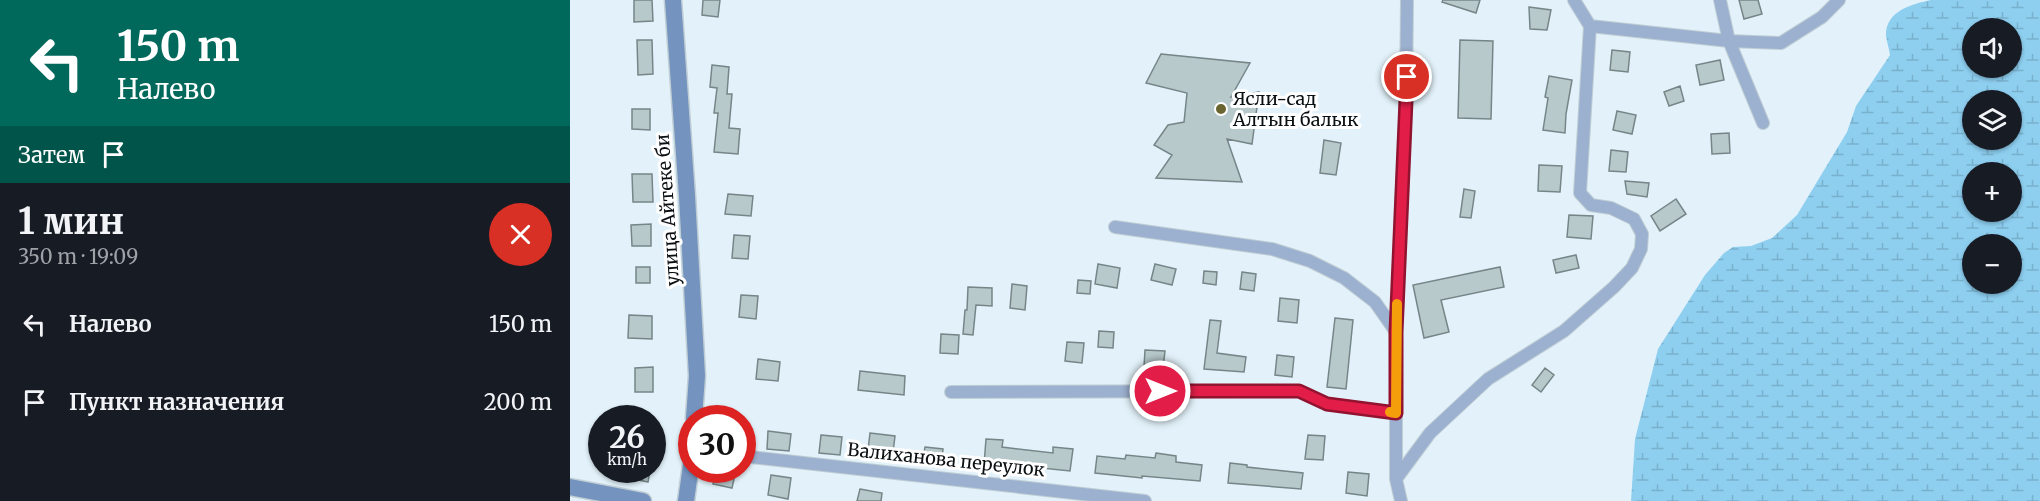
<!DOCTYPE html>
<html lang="ru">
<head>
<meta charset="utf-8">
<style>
  :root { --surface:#171b24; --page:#242831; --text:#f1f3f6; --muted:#9ea1a6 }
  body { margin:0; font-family:Merriweather,serif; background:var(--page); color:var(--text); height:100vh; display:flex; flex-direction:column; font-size:22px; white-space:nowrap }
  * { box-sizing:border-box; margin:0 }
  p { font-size:20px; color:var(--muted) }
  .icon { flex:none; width:33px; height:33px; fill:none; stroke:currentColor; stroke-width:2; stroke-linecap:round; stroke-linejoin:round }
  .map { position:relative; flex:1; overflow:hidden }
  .side { display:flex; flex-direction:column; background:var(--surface); width:570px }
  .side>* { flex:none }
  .hud { background:#00695c; color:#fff; overflow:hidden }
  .controls { position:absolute; left:1392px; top:18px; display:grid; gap:12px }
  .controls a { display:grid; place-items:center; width:60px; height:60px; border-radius:50%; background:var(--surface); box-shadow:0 2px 4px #0004; font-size:30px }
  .speed { position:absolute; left:18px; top:405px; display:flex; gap:12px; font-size:30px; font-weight:700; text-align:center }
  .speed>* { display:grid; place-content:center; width:78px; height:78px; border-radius:50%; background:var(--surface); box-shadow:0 2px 4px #0004; line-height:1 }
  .speed small { font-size:15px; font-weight:400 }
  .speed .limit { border:9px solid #d22; background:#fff; color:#111 }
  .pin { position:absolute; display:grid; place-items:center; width:51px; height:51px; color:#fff; margin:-26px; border:3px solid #fff; border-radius:50%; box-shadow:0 2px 6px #0007 }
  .me { position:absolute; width:66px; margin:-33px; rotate:90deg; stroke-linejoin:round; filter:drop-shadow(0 0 4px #0008) }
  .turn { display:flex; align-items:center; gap:21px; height:126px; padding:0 18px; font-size:27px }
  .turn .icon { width:78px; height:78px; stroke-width:2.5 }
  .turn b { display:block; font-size:42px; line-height:51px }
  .then { display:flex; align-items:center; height:57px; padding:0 18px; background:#0003; gap:12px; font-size:22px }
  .round { display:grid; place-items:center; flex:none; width:63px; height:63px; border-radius:32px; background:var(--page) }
  .head { display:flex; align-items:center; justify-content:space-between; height:102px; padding:0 18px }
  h1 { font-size:36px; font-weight:700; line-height:45px }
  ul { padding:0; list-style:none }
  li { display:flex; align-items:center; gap:18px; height:78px; padding:0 18px }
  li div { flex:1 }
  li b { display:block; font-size:22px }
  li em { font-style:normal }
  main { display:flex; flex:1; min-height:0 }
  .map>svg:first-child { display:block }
  .wetland { fill:url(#wetland-marsh); fill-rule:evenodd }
  .building { fill:#b7c9cb; stroke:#768688; stroke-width:1.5 }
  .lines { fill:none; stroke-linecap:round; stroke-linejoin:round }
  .street-casing { stroke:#c0ced5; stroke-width:14 }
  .secondary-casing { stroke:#c0ced5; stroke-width:19 }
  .street { stroke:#9cb1cf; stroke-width:12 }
  .secondary { stroke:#7493be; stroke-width:16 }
  .route-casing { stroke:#92132f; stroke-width:15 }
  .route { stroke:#e11d48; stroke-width:10 }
  .slow { stroke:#f59e0b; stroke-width:10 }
  .poi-dot { fill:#6a6431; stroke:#fff; stroke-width:2 }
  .labels { text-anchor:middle; stroke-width:6; stroke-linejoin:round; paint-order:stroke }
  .poi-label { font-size:18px; fill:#0a0f12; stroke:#fff; text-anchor:start }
  .street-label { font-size:18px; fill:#0a0f12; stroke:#fff }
</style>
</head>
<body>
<main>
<section class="side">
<div class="hud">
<div class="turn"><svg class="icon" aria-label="left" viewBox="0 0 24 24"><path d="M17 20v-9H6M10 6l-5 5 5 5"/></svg><div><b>150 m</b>Налево</div></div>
<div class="then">Затем<svg class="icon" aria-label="arrive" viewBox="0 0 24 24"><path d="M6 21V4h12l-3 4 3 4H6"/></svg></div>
</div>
<div class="head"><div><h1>1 мин</h1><p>350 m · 19:09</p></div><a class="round" style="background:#d93025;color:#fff"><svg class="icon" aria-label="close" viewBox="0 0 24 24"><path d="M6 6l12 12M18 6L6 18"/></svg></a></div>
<ul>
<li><svg class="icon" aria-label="left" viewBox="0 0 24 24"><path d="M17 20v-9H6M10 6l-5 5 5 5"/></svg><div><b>Налево</b></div><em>150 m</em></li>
<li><svg class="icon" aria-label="arrive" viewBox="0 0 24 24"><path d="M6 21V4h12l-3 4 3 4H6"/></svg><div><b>Пункт назначения</b></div><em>200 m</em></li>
</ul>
</section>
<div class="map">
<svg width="1470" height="501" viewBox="0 0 1470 501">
  <defs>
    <pattern id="wetland-marsh" width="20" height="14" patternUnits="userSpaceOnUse" patternTransform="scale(1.5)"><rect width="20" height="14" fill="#8ecff0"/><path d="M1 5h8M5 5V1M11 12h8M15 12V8" fill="none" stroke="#79b1cd"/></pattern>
  </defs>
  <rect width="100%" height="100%" fill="#e3f2fa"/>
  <path class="wetland" d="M 1361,0 L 1470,0 L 1470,501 L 1061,501 L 1065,439 L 1088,349 L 1135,275 L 1154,253 L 1163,247 L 1181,246 L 1202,238 L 1227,215 L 1277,132 L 1286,106 L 1320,55 C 1319,49 1317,42 1316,36 C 1315,11 1342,4 1361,0 ZM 1402,28 L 1442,28 L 1442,68 L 1402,68 ZM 1402,100 L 1442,100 L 1442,140 L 1402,140 ZM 1402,172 L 1442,172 L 1442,212 L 1402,212 ZM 1402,244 L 1442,244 L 1442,284 L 1402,284 Z"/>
  <path class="building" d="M 64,0 L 82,0 L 83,21 L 64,22 Z
    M 133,0 L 150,0 L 148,17 L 132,15 Z
    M 873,0 L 910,0 L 906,13 L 872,2 Z
    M 1169,0 L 1188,0 L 1192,14 L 1174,19 Z
    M 959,7 L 981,10 L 977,30 L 960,29 Z
    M 67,40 L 82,40 L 83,74 L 68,75 Z
    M 890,40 L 923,41 L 921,119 L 888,118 Z
    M 1042,50 L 1060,52 L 1058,72 L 1040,70 Z
    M 591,54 L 680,63 L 661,97 L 689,92 L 682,144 L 657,139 L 672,182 L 586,178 L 602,155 L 584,145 L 598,125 L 614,122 L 617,93 L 576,83 Z
    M 1150,60 L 1154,80 L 1130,85 L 1126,65 Z
    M 142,65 L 159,67 L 157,94 L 162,94 L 159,128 L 170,129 L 168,154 L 144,152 L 148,113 L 144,113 L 147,88 L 140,87 Z
    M 979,76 L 1002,80 L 996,114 L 995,133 L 973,130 L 978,98 L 975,97 Z
    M 1110,86 L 1114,101 L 1099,106 L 1094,92 Z
    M 62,109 L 80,109 L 80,130 L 62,129 Z
    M 1047,111 L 1066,115 L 1062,134 L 1043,130 Z
    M 1159,133 L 1160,153 L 1142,154 L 1141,134 Z
    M 754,140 L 771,143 L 766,175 L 750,173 Z
    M 1041,150 L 1058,152 L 1056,172 L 1039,171 Z
    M 969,165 L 992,166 L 990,192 L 968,191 Z
    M 62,174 L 82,174 L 83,202 L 63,202 Z
    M 1055,181 L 1079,183 L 1077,197 L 1057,194 Z
    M 894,189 L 905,191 L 901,218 L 890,217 Z
    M 158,194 L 183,196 L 181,216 L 155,214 Z
    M 1106,199 L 1116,214 L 1090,231 L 1081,216 Z
    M 999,215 L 1023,216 L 1021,239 L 997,237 Z
    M 81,224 L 81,246 L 62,246 L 61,225 Z
    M 164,235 L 180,236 L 178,259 L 162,258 Z
    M 1006,255 L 1009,268 L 986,273 L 983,260 Z
    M 528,264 L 550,268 L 547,288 L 525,284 Z
    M 585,264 L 606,269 L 602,285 L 581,280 Z
    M 66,267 L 80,267 L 80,283 L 66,283 Z
    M 930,267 L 934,287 L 871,300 L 879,332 L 854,338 L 843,285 Z
    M 634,271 L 647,272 L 646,285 L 633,283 Z
    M 672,272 L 686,274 L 684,291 L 670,289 Z
    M 508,280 L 521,281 L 520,294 L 507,293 Z
    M 442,284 L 457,286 L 455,310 L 440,308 Z
    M 398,287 L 422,288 L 422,306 L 406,305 L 403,335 L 393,334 L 395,310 L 397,310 Z
    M 171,295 L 188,296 L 186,319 L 169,317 Z
    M 710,298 L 729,300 L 727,323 L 708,321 Z
    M 59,315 L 82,316 L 82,339 L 58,338 Z
    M 765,318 L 783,320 L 776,389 L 757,387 Z
    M 640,320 L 651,321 L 647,353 L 676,357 L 674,372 L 634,369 Z
    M 529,331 L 544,332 L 543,348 L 528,347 Z
    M 371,334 L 389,335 L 388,354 L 370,353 Z
    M 497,342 L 514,343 L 512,363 L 495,361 Z
    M 575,350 L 595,351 L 593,368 L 574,367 Z
    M 707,355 L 724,357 L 722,377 L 705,375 Z
    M 188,359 L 210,362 L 208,381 L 186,379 Z
    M 83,367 L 83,392 L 65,392 L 65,368 Z
    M 975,368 L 984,375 L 971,392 L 962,385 Z
    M 290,371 L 335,376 L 334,395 L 288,390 Z
    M 198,431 L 221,434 L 219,451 L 197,449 Z
    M 300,433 L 325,436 L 322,461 L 297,458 Z
    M 251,435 L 272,437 L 270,455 L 249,453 Z
    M 738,435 L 755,436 L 753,460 L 735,459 Z
    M 416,439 L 433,440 L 432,447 L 483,453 L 483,447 L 503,449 L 500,471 L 472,468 L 472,471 L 414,465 Z
    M 355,447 L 373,449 L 372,461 L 353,459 Z
    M 586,453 L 606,456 L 606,462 L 632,465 L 630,481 L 572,476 L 572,478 L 525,473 L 527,456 L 555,459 L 556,455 L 585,458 Z
    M 660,463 L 677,465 L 677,467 L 733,473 L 731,489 L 658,483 Z
    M 60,470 L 80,470 L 78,482 L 59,478 Z
    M 146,470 L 166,470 L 162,488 L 143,484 Z
    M 778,472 L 799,474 L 797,496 L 776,493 Z
    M 201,475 L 221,478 L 218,499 L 198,495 Z
    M 290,489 L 312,493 L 311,501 L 287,501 Z"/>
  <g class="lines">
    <defs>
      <path id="street" d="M 1150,0 L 1159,41 L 1193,123
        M 1020,26 L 1159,41 L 1211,43 L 1252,17 L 1269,0
        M 545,227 L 702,249 L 740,261 L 774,278 L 805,302 L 826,332
        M 381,392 L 729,391 L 757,404 L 826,413
        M 172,456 L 575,501
        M 826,479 L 860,433 L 918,379 L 994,331 L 1044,287 L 1062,268 L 1071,249 L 1072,234 L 1064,219 L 1041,208 L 1021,205 L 1010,193 L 1020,26 L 1004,0
        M 831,501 L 826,479 L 826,332 L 836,100 L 837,0"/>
      <path id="secondary" d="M 103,0 L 117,196 L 127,376 L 124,418
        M 0,487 L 73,501
        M 116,501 L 122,458"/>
    </defs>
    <use href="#street" class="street-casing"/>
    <use href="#secondary" class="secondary-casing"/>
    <use href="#street" class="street"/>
    <use href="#secondary" class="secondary"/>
  </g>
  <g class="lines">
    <defs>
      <path id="route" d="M 590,391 L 729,391 L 757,404 L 826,413 L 826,332 L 837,77"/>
    </defs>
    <use href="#route" class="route-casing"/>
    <use href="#route" class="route"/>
    <path class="slow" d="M 820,412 L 826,413 L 827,304"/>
  </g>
  <circle class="poi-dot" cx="651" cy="109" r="6"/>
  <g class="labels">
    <g class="poi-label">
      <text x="663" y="105">Ясли-сад<tspan x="663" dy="21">Алтын балык</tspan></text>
    </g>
    <g class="street-label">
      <text transform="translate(98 210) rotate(-94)" y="6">улица Айтеке би</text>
      <text transform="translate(376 460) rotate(6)" y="6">Валиханова переулок</text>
    </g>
  </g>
</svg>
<div class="controls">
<a><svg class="icon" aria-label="sound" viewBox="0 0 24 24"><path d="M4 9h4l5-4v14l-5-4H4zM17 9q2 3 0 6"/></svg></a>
<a><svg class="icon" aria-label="layers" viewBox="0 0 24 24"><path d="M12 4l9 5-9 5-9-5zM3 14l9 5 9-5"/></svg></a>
<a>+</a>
<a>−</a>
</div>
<div class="speed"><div>26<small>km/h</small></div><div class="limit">30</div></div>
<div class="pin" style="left:837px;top:77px;background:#d93025"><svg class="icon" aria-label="arrive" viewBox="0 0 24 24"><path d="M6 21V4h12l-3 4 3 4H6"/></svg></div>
<svg class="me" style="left:590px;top:391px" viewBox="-20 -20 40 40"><circle r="17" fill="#e11d48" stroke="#fff" stroke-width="3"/><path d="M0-11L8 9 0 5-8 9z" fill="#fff"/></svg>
</div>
</main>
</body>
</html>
